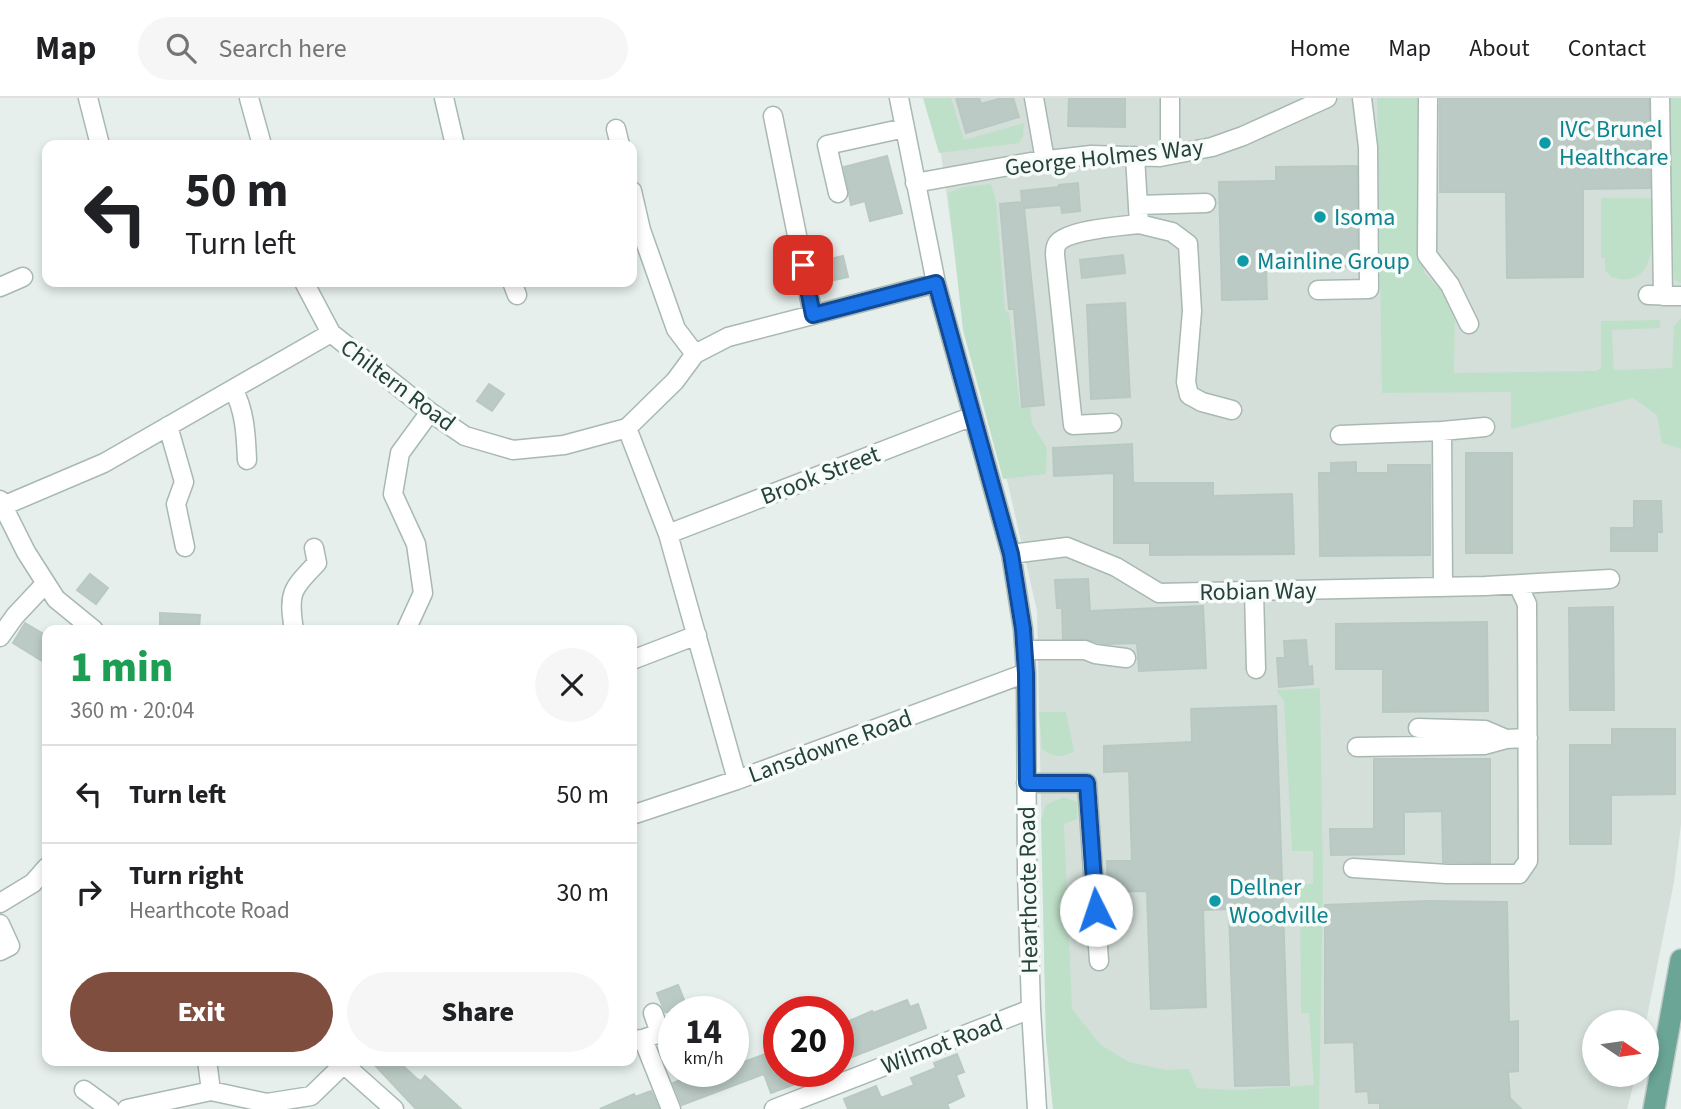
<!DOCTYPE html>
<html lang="en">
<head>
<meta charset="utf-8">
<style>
  :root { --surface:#fff; --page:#f6f6f6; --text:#202124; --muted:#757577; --line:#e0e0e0; --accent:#7f4e3f }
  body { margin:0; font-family:"Source Sans 3",sans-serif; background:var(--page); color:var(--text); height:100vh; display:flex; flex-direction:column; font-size:26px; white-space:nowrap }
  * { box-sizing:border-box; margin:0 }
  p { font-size:23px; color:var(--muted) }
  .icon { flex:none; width:38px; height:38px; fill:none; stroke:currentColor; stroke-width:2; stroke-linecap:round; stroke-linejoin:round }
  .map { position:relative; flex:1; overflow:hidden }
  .sheet { position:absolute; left:42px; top:527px; width:595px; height:441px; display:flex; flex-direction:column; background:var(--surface); border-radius:14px; box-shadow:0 4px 10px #0003 }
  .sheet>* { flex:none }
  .hud { position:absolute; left:42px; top:42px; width:595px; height:147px; border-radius:14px; box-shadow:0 4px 10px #0003; background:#fff; color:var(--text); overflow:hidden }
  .needle { width:46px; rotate:103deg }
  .fabs { position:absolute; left:1582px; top:912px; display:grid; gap:14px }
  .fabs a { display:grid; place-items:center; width:77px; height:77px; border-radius:50%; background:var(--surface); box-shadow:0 4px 10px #0003; font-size:35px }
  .speed { position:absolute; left:658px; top:898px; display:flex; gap:14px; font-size:35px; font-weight:700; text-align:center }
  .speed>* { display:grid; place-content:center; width:91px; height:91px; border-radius:50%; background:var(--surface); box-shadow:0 4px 10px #0003; line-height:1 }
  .speed small { font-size:18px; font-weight:400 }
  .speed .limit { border:10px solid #d22; background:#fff; color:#111 }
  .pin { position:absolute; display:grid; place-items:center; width:60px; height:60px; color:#fff; margin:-30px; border-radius:14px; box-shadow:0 4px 10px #0006 }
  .me { position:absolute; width:77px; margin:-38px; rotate:356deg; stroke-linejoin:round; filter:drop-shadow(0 0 5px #0008) }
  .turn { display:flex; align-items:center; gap:24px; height:147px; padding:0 28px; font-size:32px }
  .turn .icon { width:91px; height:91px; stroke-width:2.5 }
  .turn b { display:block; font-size:49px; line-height:60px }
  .round { display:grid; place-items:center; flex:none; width:74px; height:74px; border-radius:37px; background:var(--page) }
  .summary { display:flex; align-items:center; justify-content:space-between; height:119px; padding:0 28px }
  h1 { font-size:42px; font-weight:800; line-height:52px; color:#1e9e55 }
  .button { display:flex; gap:14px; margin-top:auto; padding:14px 28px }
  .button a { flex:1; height:80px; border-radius:42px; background:var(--accent); color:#fff; font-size:28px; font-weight:800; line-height:80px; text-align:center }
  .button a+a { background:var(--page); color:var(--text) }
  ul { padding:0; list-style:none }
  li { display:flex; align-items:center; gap:21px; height:98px; padding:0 28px; border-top:2px solid var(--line) }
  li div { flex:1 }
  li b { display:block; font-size:26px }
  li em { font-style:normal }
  header { display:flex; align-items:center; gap:42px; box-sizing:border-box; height:98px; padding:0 35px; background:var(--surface); border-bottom:2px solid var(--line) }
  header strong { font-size:33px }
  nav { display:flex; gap:38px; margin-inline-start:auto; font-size:24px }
  .search { width:490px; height:63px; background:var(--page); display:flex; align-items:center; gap:18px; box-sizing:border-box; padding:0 24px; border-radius:38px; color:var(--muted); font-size:26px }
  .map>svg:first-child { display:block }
  .built { fill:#d4dfda }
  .green { fill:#bfe0c8 }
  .building { fill:#bbcac4; stroke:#b8c9c2; stroke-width:2 }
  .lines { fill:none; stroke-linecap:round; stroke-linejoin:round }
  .minor-casing { stroke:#a8b8b2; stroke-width:21 }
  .major-casing { stroke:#c2cac8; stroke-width:24 }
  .minor { stroke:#fff; stroke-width:18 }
  .major { stroke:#6aa596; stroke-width:21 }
  .route-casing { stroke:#114b97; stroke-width:18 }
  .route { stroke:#1a73e8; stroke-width:12 }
  .culture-dot { fill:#0f9aa8; stroke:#f7fbf9; stroke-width:2.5 }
  .labels { text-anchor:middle; stroke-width:7; stroke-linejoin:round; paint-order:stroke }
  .culture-label { font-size:24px; fill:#0d838f; stroke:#f7fbf9; text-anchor:start }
  .street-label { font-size:24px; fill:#24423a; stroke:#f7fbf9 }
</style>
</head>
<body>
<header>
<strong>Map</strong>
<div class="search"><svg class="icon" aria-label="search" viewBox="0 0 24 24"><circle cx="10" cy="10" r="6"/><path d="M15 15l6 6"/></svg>Search here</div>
<nav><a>Home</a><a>Map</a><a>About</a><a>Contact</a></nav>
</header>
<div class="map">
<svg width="1681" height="1011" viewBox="0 0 1681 1011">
  <rect width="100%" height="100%" fill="#e6efeb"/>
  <path class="built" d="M 925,0 L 1681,0 L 1681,726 L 1674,784 L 1646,924 L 1594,924 L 1594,976 L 1636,977 L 1627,1011 L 1053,1011 L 1046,940 L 1037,513 L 1008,386 L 966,239 L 941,56 Z"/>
  <path class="green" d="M 923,0 L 951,0 L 964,42 L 1024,25 L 1023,39 L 1019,45 L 939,55 Z
    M 1377,0 L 1420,0 L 1424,174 L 1444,196 L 1455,213 L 1454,275 L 1596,273 L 1601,270 L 1601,223 L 1660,222 L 1660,230 L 1612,232 L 1614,272 L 1672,270 L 1674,228 L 1681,220 L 1681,351 L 1662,345 L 1657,317 L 1633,300 L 1511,331 L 1511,294 L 1382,295 Z
    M 1670,0 L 1681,0 L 1681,185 L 1675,182 C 1672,171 1674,160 1673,149 C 1668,99 1669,50 1670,0 Z
    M 991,86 L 996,103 L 1005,212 L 1009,215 L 1020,309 L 1030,309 L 1032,326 L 1047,350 L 1046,376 L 1003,381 L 963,232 L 948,95 L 963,89 Z
    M 1601,100 L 1652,100 C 1652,131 1661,194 1611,179 L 1605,172 L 1605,160 L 1601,160 Z
    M 1320,590 L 1323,787 L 1319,1011 L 1053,1011 L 1046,940 L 1041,721 L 1046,707 L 1063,699 L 1077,704 L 1077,721 L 1064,726 L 1072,911 L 1101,947 L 1129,964 L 1166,972 L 1189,971 L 1197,990 L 1236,992 L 1314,987 L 1309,915 L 1301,915 L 1300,787 L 1313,786 L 1313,753 L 1292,753 L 1284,603 L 1276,592 Z
    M 1039,614 L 1066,614 L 1074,653 C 1061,661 1054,659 1042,651 Z"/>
  <path class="building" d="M 956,0 L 979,0 L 981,6 L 1002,0 L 1013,0 L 1019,19 L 966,35 Z
    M 1069,0 L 1125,0 L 1125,29 L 1068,28 Z
    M 1440,0 L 1649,0 L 1650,90 L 1583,91 L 1583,179 L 1507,180 L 1506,94 L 1440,94 Z
    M 887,58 L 902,115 L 870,123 L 865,103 L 851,107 L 844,69 Z
    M 1357,68 L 1357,169 L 1266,170 L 1267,201 L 1222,202 L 1219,84 L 1276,83 L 1276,69 Z
    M 1078,85 L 1080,113 L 1062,115 L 1061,107 L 1024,110 L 1044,307 L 1022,309 L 1014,211 L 1009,211 L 1000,106 L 1022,104 L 1021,93 L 1059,89 L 1059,87 Z
    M 1123,157 L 1125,175 L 1082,180 L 1080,162 Z
    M 843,158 L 848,179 L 830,183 L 826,162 Z
    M 1125,205 L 1130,299 L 1091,301 L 1087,207 Z
    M 489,286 L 504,296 L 492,313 L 477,303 Z
    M 1132,346 L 1133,385 L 1213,385 L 1213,398 L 1292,396 L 1294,456 L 1150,457 L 1150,445 L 1114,445 L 1114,375 L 1054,378 L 1053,350 Z
    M 1466,355 L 1512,355 L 1512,455 L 1466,455 Z
    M 1356,364 L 1356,375 L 1388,375 L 1388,367 L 1430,367 L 1430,457 L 1320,458 L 1319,375 L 1331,375 L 1331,365 Z
    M 1634,403 L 1661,403 L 1662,434 L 1657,434 L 1657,453 L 1611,453 L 1611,430 L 1634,430 Z
    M 90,476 L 108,490 L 96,506 L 77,492 Z
    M 1088,481 L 1090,513 L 1203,508 L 1206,570 L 1139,573 L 1137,545 L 1106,546 L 1085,541 L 1063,541 L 1062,510 L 1057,510 L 1055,482 Z
    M 1613,509 L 1614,612 L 1570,612 L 1569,510 Z
    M 160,515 L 200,517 L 199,531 L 160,532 Z
    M 1487,524 L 1488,613 L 1383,614 L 1383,571 L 1336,571 L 1336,526 Z
    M 25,525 L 47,538 L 47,566 L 13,545 Z
    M 1306,542 L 1308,569 L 1312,568 L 1313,586 L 1279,589 L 1277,560 L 1285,560 L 1284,543 Z
    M 1276,608 L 1289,987 L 1235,988 L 1229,811 L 1203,812 L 1206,909 L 1151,911 L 1147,793 L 1108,794 L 1107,763 L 1132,763 L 1129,673 L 1104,674 L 1104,648 L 1192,644 L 1191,611 Z
    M 1612,631 L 1675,631 L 1675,696 L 1611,697 L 1611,746 L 1570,746 L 1570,647 L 1612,647 Z
    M 1374,661 L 1490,661 L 1490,765 L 1443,764 L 1442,713 L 1404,714 L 1404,756 L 1331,757 L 1330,731 L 1374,731 Z
    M 1427,803 L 1507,804 L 1509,924 L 1518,923 L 1518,973 L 1508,974 L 1510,1000 L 1521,1011 L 1380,1011 L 1380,1005 L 1369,1005 L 1368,993 L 1356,994 L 1354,944 L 1325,945 L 1325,807 Z
    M 678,887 L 689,914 L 665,914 L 657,895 Z
    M 907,902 L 910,909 L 918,906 L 926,930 L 842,963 L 838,954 L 838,928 L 872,913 L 873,915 Z
    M 776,952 L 779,973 L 789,973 L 793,987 L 771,995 L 764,976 L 682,1007 L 673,985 L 693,977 L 695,982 L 720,973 L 733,973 L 733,968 Z
    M 957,956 L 964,974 L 956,977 L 964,998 L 947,1006 L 949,1011 L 848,1011 L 844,1001 L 876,988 L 881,1000 L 914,987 L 911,980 L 936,970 L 934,965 Z
    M 370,962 L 397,962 L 417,981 L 421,983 L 425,978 L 461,1011 L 416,1011 Z
    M 651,993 L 659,1011 L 600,1011 L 634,996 L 635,999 Z"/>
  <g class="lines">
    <defs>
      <path id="minor" d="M 88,0 L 100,47
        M 249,0 L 262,47
        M 444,0 L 455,47
        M 899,0 L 936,185 L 1011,456 L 1023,531 L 1026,575 L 1027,775 L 1031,911 L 1037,1011
        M 1034,0 L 1045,62
        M 1428,0 L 1427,157 L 1450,187 L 1469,226
        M 1660,0 L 1663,198
        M 773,18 L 813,217
        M 616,31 L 620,47
        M 1170,57 L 1170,0
        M 915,85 L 1031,64 L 1091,57 L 1160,59 L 1212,49 L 1243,38 L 1327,0
        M 632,93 L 641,132
        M 838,95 L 827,47 L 905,30
        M 1138,107 L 1206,105
        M 1139,126 L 1172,134 L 1188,146 L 1192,213 L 1186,284 L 1189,297 L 1202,304 L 1232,312
        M 632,134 L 641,132 L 676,231 L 695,256
        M 304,184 L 331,235 L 430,314 L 465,338 L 513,352 L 564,347 L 627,330 L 675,283 L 695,256 L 728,239 L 936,185
        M 512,184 L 517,197
        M 0,189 L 23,179
        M 1318,192 L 1369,191 L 1368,49 L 1362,0
        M 1648,197 L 1681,198
        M 233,291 C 245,312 246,338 247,362
        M 1112,325 L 1073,327 L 1055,157 C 1055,153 1055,149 1057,146 C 1066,132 1122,128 1139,126 L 1135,58
        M 168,328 L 184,384 L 176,406 L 185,449
        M 627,330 L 668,436 L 737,682
        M 1340,337 L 1442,333
        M 0,402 L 26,454 L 56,501 L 94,532
        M 3,408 L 104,365 L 331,235
        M 668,436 L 973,318
        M 1011,456 L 1067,449 L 1116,469 L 1159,495 L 1485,488 L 1610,481
        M 1443,489 L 1442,333 L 1485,329
        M 1254,493 L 1256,571
        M 294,532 C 288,495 291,492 317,465 L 314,450
        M 406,532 L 423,495 L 416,446 L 393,396 L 400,355 L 430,314
        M 0,539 L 15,518 L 46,485
        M 1025,552 L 1085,552 L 1095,556 L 1126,560
        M 632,562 L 697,537
        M 1418,630 L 1485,632 L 1506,641
        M 1357,649 L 1484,647 L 1506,641 L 1528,640
        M 1026,685 L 1087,685 L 1099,863
        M 632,717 L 737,682 L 1026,575
        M 1353,770 L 1447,776 L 1519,776 L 1528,763 L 1527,506 L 1518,487
        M 0,805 L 33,785 L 47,769
        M 0,826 L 10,848 L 0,853
        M 643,941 L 671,1011
        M 633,942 L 643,941 L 660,935 L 653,915
        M 207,962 L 211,993
        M 339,962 L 394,1011
        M 84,992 L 110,1011
        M 127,1011 L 211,993 L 267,1005 L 311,998 L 344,966
        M 774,1011 L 1031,911"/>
      <path id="major" d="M 1654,1011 L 1681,862"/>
    </defs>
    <use href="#minor" class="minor-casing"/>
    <use href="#major" class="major-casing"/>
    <use href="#minor" class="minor"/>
    <use href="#major" class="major"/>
  </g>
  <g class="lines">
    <defs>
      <path id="route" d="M 803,167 L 813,217 L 936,185 L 1011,456 L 1023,531 L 1026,575 L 1027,685 L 1087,685 L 1096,812"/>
    </defs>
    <use href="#route" class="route-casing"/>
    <use href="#route" class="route"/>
  </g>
  <g class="culture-dot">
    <circle cx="1545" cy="45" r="7"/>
    <circle cx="1320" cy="119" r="7"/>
    <circle cx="1243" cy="163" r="7"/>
    <circle cx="1215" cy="803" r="7"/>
  </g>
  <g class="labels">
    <g class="culture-label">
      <text x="1559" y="39">IVC Brunel<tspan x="1559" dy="28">Healthcare</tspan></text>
      <text x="1334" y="127">Isoma</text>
      <text x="1257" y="171">Mainline Group</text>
      <text x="1229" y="797">Dellner<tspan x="1229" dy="28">Woodville</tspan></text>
    </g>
    <g class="street-label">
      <text transform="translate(1104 59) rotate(-6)" y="8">George Holmes Way</text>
      <text transform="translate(398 287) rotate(37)" y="8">Chiltern Road</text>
      <text transform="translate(820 377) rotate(-21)" y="8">Brook Street</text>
      <text transform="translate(1258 493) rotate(-1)" y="8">Robian Way</text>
      <text transform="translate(830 648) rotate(-20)" y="8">Lansdowne Road</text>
      <text transform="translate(1028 792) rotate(-91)" y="8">Hearthcote Road</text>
      <text transform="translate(942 946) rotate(-21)" y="8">Wilmot Road</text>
    </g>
  </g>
</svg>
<div class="fabs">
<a><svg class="needle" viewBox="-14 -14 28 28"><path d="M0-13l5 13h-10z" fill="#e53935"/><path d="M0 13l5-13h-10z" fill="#757577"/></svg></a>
</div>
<div class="speed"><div>14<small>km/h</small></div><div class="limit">20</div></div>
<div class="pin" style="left:803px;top:167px;background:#d93025"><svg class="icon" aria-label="arrive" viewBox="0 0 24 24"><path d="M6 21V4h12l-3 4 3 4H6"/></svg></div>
<svg class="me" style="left:1096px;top:812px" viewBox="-20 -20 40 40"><circle r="19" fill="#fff"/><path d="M0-13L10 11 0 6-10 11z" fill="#1a73e8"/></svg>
<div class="hud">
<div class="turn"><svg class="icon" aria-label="left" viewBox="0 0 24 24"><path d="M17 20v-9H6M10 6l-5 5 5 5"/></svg><div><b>50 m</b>Turn left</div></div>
</div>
<section class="sheet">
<div class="summary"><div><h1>1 min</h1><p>360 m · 20:04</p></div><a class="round"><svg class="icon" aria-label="close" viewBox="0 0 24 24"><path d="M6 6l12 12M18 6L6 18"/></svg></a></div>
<ul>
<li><svg class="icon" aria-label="left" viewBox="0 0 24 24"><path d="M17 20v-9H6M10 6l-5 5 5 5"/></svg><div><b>Turn left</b></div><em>50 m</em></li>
<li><svg class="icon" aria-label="right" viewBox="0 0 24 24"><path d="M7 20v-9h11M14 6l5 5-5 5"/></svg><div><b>Turn right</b><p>Hearthcote Road</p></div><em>30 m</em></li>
</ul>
<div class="button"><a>Exit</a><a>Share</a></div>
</section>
</div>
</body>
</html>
